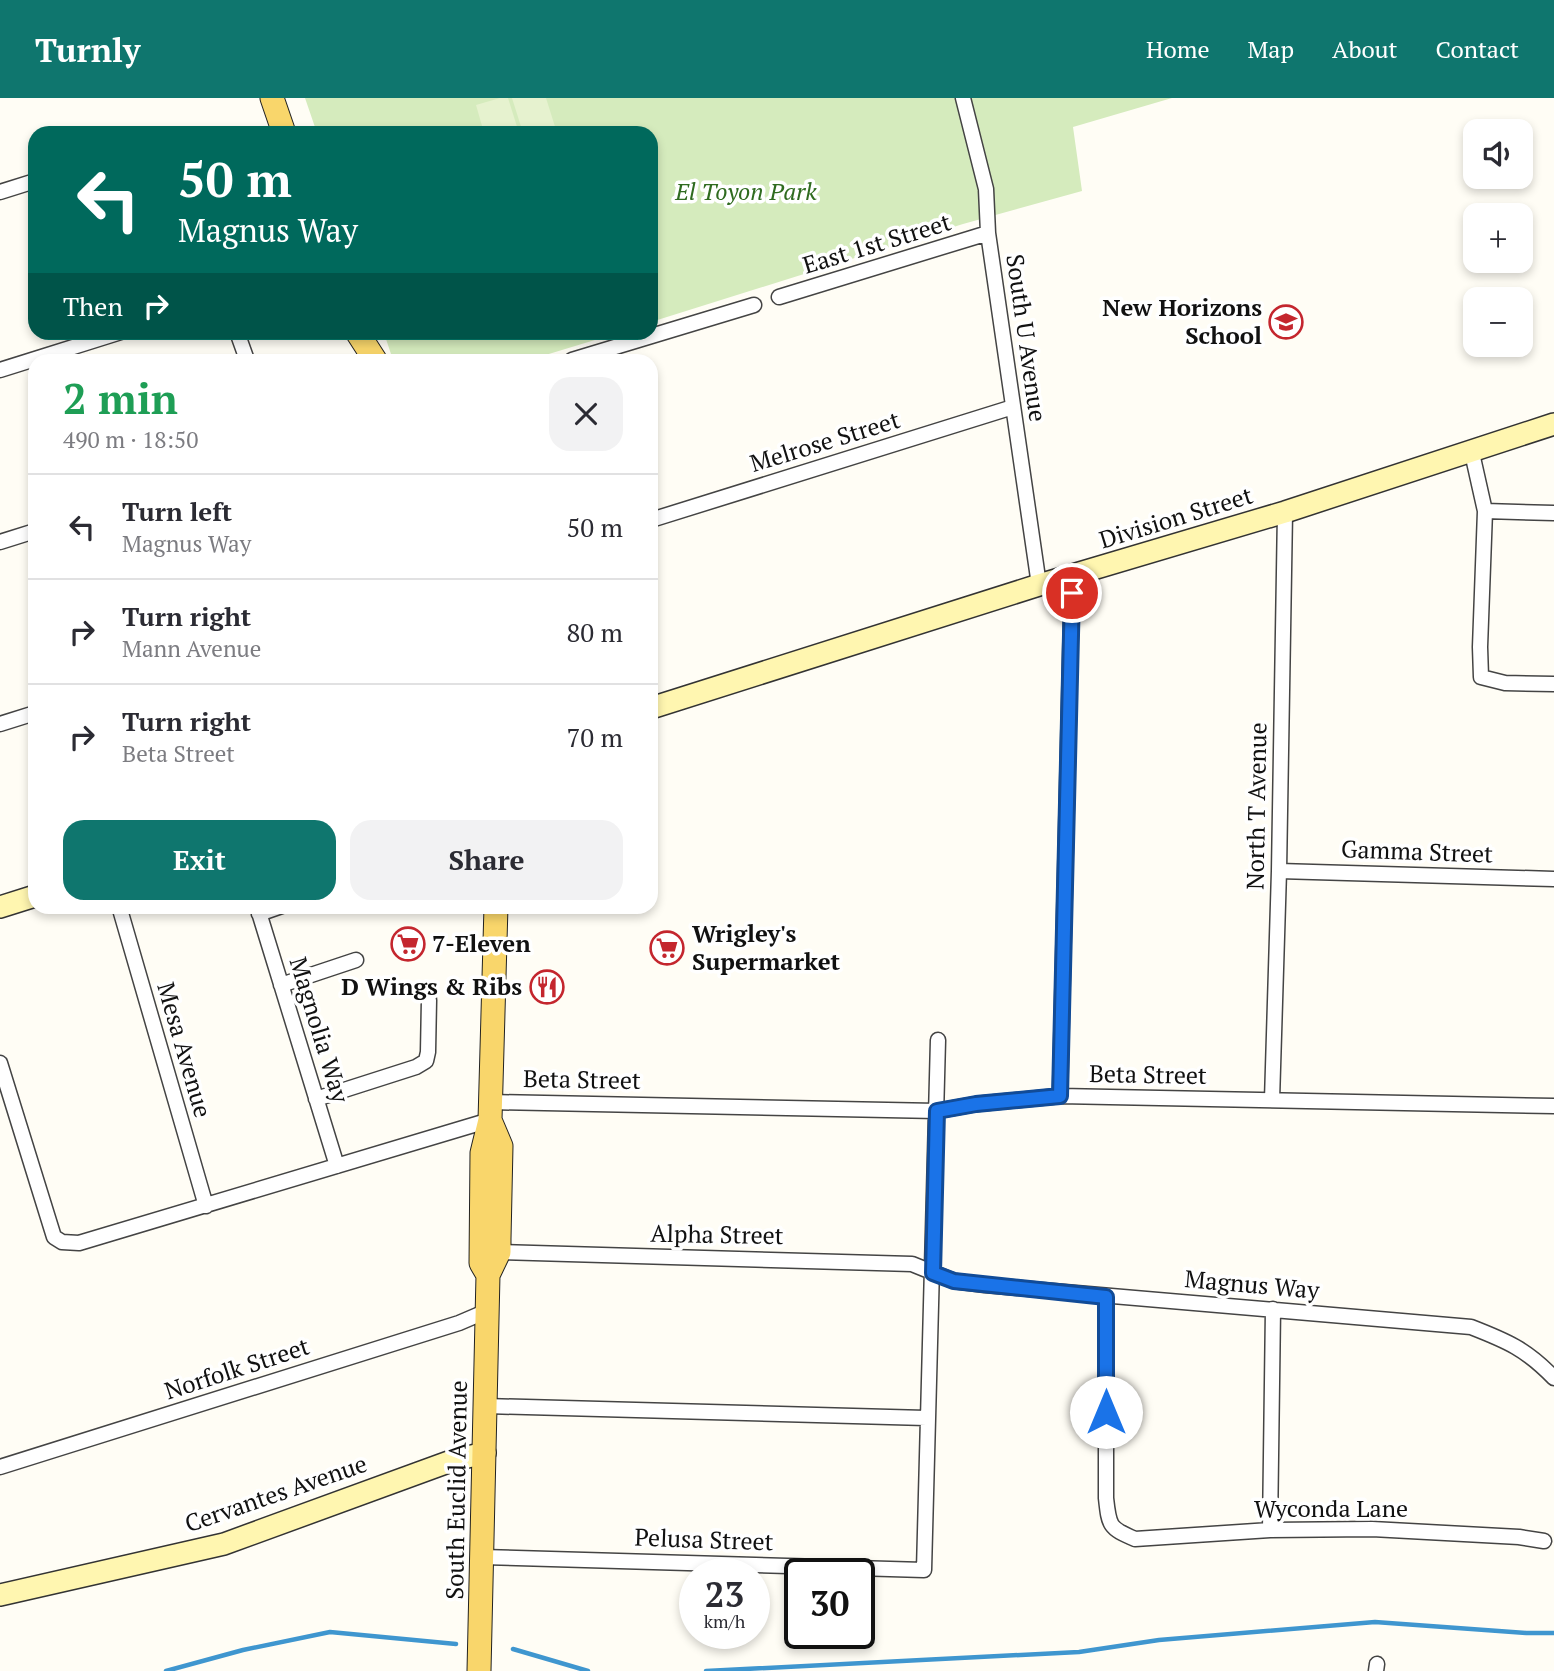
<!DOCTYPE html>
<html lang="en">
<head>
<meta charset="utf-8">
<style>
  :root { --surface:#fff; --page:#f2f2f3; --text:#2b2b33; --muted:#7c7c81; --line:#e1e1e2; --accent:#0f766e }
  body { margin:0; font-family:"PT Serif",serif; background:var(--page); color:var(--text); height:100vh; display:flex; flex-direction:column; font-size:26px; white-space:nowrap }
  * { box-sizing:border-box; margin:0 }
  p { font-size:23px; color:var(--muted) }
  .icon { flex:none; width:38px; height:38px; fill:none; stroke:currentColor; stroke-width:2; stroke-linecap:round; stroke-linejoin:round }
  .map { position:relative; flex:1; overflow:hidden }
  .panel { position:absolute; left:28px; top:256px; width:630px; height:560px; display:flex; flex-direction:column; background:var(--surface); border-radius:21px; box-shadow:0 4px 10px #0003 }
  .panel>* { flex:none }
  .top-card { position:absolute; left:28px; top:28px; width:630px; height:214px; border-radius:21px; box-shadow:0 4px 10px #0003; background:#00695c; color:#fff; overflow:hidden }
  .buttons { position:absolute; left:1463px; top:21px; display:grid; gap:14px }
  .buttons a { display:grid; place-items:center; width:70px; height:70px; border-radius:14px; background:var(--surface); box-shadow:0 4px 10px #0003; font-size:35px }
  .speed { position:absolute; left:679px; top:1460px; display:flex; gap:14px; font-size:35px; font-weight:700; text-align:center }
  .speed>* { display:grid; place-content:center; width:91px; height:91px; border-radius:50%; background:var(--surface); box-shadow:0 4px 10px #0003; line-height:1 }
  .speed small { font-size:18px; font-weight:400 }
  .speed .limit { border:4px solid #111; border-radius:10px; background:#fff; color:#111 }
  .pin { position:absolute; display:grid; place-items:center; width:60px; height:60px; color:#fff; margin:-30px; border:4px solid #fff; border-radius:50%; box-shadow:0 2px 7px #0007 }
  .me { position:absolute; width:77px; margin:-38px; rotate:0deg; stroke-linejoin:round; filter:drop-shadow(0 0 5px #0008) }
  .turn { display:flex; align-items:center; gap:24px; height:147px; padding:0 35px; font-size:32px }
  .turn .icon { width:91px; height:91px; stroke-width:2.5 }
  .turn b { display:block; font-size:49px; line-height:60px }
  .then { display:flex; align-items:center; height:66px; padding:0 35px; background:#0003; gap:14px; font-size:26px }
  .round { display:grid; place-items:center; flex:none; width:74px; height:74px; border-radius:21px; background:var(--page) }
  .head { display:flex; align-items:center; justify-content:space-between; height:119px; padding:0 35px }
  h1 { font-size:42px; font-weight:700; line-height:52px; color:#1e9e55 }
  .primary-button { display:flex; gap:14px; margin-top:auto; padding:14px 35px }
  .primary-button a { flex:1; height:80px; border-radius:21px; background:var(--accent); color:#fff; font-size:28px; font-weight:700; line-height:80px; text-align:center }
  .primary-button a+a { background:var(--page); color:var(--text) }
  ul { padding:0; list-style:none }
  li { display:flex; align-items:center; gap:21px; height:105px; padding:0 35px; border-top:2px solid var(--line) }
  li div { flex:1 }
  li b { display:block; font-size:26px }
  li em { font-style:normal }
  header { display:flex; align-items:center; gap:42px; box-sizing:border-box; height:98px; padding:0 35px; background:var(--accent); color:#fff }
  header strong { font-size:33px }
  nav { display:flex; gap:38px; margin-inline-start:auto; font-size:24px }
  .map>svg:first-child { display:block }
  .green { fill:#d5ebbd }
  .pitch { fill:#e6f2cf }
  .lines { fill:none; stroke-linecap:round; stroke-linejoin:round }
  .stream { stroke:#3f96cf; stroke-width:4.5 }
  .street-casing { stroke:#444; stroke-width:17 }
  .secondary-casing { stroke:#333; stroke-width:24 }
  .primary-casing { stroke:#222; stroke-width:25 }
  .street { stroke:#fff; stroke-width:14 }
  .secondary { stroke:#fff6b0; stroke-width:21 }
  .primary { stroke:#f9d66b; stroke-width:23 }
  .route-casing { stroke:#114b97; stroke-width:18 }
  .route { stroke:#1a73e8; stroke-width:12 }
  .labels { text-anchor:middle; stroke-width:7; stroke-linejoin:round; paint-order:stroke }
  .park-label { font-size:24px; font-style:italic; fill:#2f6b1f; stroke:#fff }
  .street-label { font-size:24px; fill:#111; stroke:#fff }
  .poi-label { font-size:24px; font-weight:bold; fill:#111; stroke:#fff; text-anchor:end }
</style>
</head>
<body>
<header>
<strong>Turnly</strong>
<nav><a>Home</a><a>Map</a><a>About</a><a>Contact</a></nav>
</header>
<div class="map">
<svg width="1554" height="1573" viewBox="0 0 1554 1573">
  <rect width="100%" height="100%" fill="#fffdf5"/>
  <path class="green" d="M 305,0 L 1172,0 L 1073,29 L 1082,93 L 963,126 L 651,224 L 651,35 L 317,35 Z
    M 384,235 L 384,234 L 618,235 L 529,262 L 393,262 Z"/>
  <path class="pitch" d="M 500,0 L 508,0 L 519,35 L 484,35 L 476,7 Z
    M 512,0 L 546,0 L 557,35 L 523,35 Z"/>
  <g class="lines">
    <path class="stream" d="M 513,1551 L 588,1573
      M 166,1573 L 243,1552 L 330,1534 L 456,1546
      M 706,1573 L 1079,1554 L 1159,1542 L 1375,1524 L 1526,1535 L 1554,1535"/>
    <defs>
      <path id="street" d="M 963,0 L 986,91 L 988,135 L 1039,487
        M 0,94 L 35,83
        M 779,199 L 988,135
        M 237,234 L 247,262
        M 572,262 L 754,207
        M 0,272 L 121,234
        M 1472,355 L 1485,413 L 1480,549 L 1481,579 L 1505,585 L 1554,586
        M 1485,413 L 1554,415
        M 651,422 L 1013,309
        M 0,444 L 35,433
        M 0,626 L 35,615
        M 1279,773 L 1554,781
        M 119,808 L 206,1108
        M 257,808 L 337,1068
        M 259,816 L 282,808
        M 281,887 L 356,862
        M 0,965 L 54,1139 L 62,1144 L 79,1145 L 490,1022
        M 1060,998 L 1072,479
        M 316,1001 L 416,969 L 426,963 L 428,954 L 429,902
        M 1272,1002 L 1279,773 L 1285,414
        M 491,1004 L 937,1013 L 976,1006 L 1060,998 L 1554,1008
        M 499,1154 L 912,1166 L 954,1183 L 985,1187 L 1471,1229 C 1507,1243 1526,1251 1554,1280
        M 1106,1199 L 1106,1400 C 1109,1428 1109,1430 1135,1441 L 1270,1432 L 1372,1431 L 1519,1439 L 1544,1443
        M 486,1308 L 926,1320
        M 0,1369 L 459,1225 L 487,1213
        M 1270,1432 L 1273,1211
        M 482,1459 L 924,1472 L 938,942
        M 1376,1573 L 1377,1566"/>
      <path id="secondary" d="M 651,610 L 1039,487 L 1285,414 L 1554,326
        M 0,809 L 35,798
        M 0,1497 L 224,1446 L 454,1362 L 485,1355"/>
      <path id="primary" d="M 272,0 L 284,35
        M 357,234 L 375,262
        M 488,1177 L 481,1165 L 482,1055 L 490,1022 L 496,808
        M 479,1573 L 488,1177 L 499,1154 L 499,1141 L 501,1048 L 490,1022"/>
    </defs>
    <use href="#street" class="street-casing"/>
    <use href="#secondary" class="secondary-casing"/>
    <use href="#primary" class="primary-casing"/>
    <use href="#street" class="street"/>
    <use href="#secondary" class="secondary"/>
    <use href="#primary" class="primary"/>
  </g>
  <g class="lines">
    <defs>
      <path id="route" d="M 1072,495 L 1060,998 L 976,1006 L 937,1013 L 933,1175 L 954,1183 L 1106,1199 L 1106,1314"/>
    </defs>
    <use href="#route" class="route-casing"/>
    <use href="#route" class="route"/>
  </g>
  <defs>
    <symbol id="school-ring" viewBox="-11 -11 22 22"><circle r="9.5" fill="#fff" stroke="#c4262e" stroke-width="1.5"/><path d="M0-5L7-2L0 1L-7-2ZM-4 1L0 2.5L4 1V4Q0 6-4 4Z" fill="#c4262e"/></symbol>
    <symbol id="supermarket-ring" viewBox="-11 -11 22 22"><circle r="9.5" fill="#fff" stroke="#c4262e" stroke-width="1.5"/><path d="M-6-5.5h2.5l.6 2H6L4.5 2H-2.5L-4.4-4H-6ZM-1.5 3.2a1.3 1.3 0 1 0 .1 0ZM3 3.2a1.3 1.3 0 1 0 .1 0Z" fill="#c4262e"/></symbol>
    <symbol id="restaurant-ring" viewBox="-11 -11 22 22"><circle r="9.5" fill="#fff" stroke="#c4262e" stroke-width="1.5"/><path d="M-5-6h1v4h1v-4h1v4h1v-4h1v5L-1.5 .5V6h-2V.5L-5-1ZM5-6V6H3V1.5H1.5Q1.5-4 5-6Z" fill="#c4262e"/></symbol>
  </defs>
  <g fill-rule="evenodd">
    <use href="#school-ring" x="1267" y="205" width="38" height="38"/>
    <use href="#supermarket-ring" x="389" y="827" width="38" height="38"/>
    <use href="#supermarket-ring" x="648" y="831" width="38" height="38"/>
    <use href="#restaurant-ring" x="528" y="870" width="38" height="38"/>
  </g>
  <g class="labels">
    <g class="park-label">
      <text x="746" y="102">El Toyon Park</text>
    </g>
    <g class="street-label">
      <text transform="translate(877 146) rotate(-17)" y="8">East 1st Street</text>
      <text transform="translate(1026 240) rotate(82)" y="8">South U Avenue</text>
      <text transform="translate(825 344) rotate(-17)" y="8">Melrose Street</text>
      <text transform="translate(1176 420) rotate(-17)" y="8">Division Street</text>
      <text transform="translate(1257 708) rotate(-89)" y="8">North T Avenue</text>
      <text transform="translate(1417 754) rotate(2)" y="8">Gamma Street</text>
      <text transform="translate(319 932) rotate(73)" y="8">Magnolia Way</text>
      <text transform="translate(184 952) rotate(74)" y="8">Mesa Avenue</text>
      <text transform="translate(1148 977) rotate(1)" y="8">Beta Street</text>
      <text transform="translate(582 982) rotate(1)" y="8">Beta Street</text>
      <text transform="translate(717 1137) rotate(1)" y="8">Alpha Street</text>
      <text transform="translate(1252 1187) rotate(5)" y="8">Magnus Way</text>
      <text transform="translate(237 1271) rotate(-18)" y="8">Norfolk Street</text>
      <text transform="translate(457 1392) rotate(-89)" y="8">South Euclid Avenue</text>
      <text transform="translate(276 1396) rotate(-19)" y="8">Cervantes Avenue</text>
      <text x="1331" y="1419">Wyconda Lane</text>
      <text transform="translate(704 1442) rotate(2)" y="8">Pelusa Street</text>
    </g>
    <g class="poi-label">
      <text x="1262" y="218">New Horizons<tspan x="1262" dy="28">School</tspan></text>
      <text x="692" y="844" text-anchor="start">Wrigley's<tspan x="692" dy="28">Supermarket</tspan></text>
      <text x="432" y="854" text-anchor="start">7-Eleven</text>
      <text x="522" y="897">D Wings &amp; Ribs</text>
    </g>
  </g>
</svg>
<div class="buttons">
<a><svg class="icon" aria-label="sound" viewBox="0 0 24 24"><path d="M4 9h4l5-4v14l-5-4H4zM17 9q2 3 0 6"/></svg></a>
<a>+</a>
<a>−</a>
</div>
<div class="speed"><div>23<small>km/h</small></div><div class="limit">30</div></div>
<div class="pin" style="left:1072px;top:495px;background:#d93025"><svg class="icon" aria-label="arrive" viewBox="0 0 24 24"><path d="M6 21V4h12l-3 4 3 4H6"/></svg></div>
<svg class="me" style="left:1106px;top:1314px" viewBox="-20 -20 40 40"><circle r="19" fill="#fff"/><path d="M0-13L10 11 0 6-10 11z" fill="#1a73e8"/></svg>
<div class="top-card">
<div class="turn"><svg class="icon" aria-label="left" viewBox="0 0 24 24"><path d="M17 20v-9H6M10 6l-5 5 5 5"/></svg><div><b>50 m</b>Magnus Way</div></div>
<div class="then">Then<svg class="icon" aria-label="right" viewBox="0 0 24 24"><path d="M7 20v-9h11M14 6l5 5-5 5"/></svg></div>
</div>
<section class="panel">
<div class="head"><div><h1>2 min</h1><p>490 m · 18:50</p></div><a class="round"><svg class="icon" aria-label="close" viewBox="0 0 24 24"><path d="M6 6l12 12M18 6L6 18"/></svg></a></div>
<ul>
<li><svg class="icon" aria-label="left" viewBox="0 0 24 24"><path d="M17 20v-9H6M10 6l-5 5 5 5"/></svg><div><b>Turn left</b><p>Magnus Way</p></div><em>50 m</em></li>
<li><svg class="icon" aria-label="right" viewBox="0 0 24 24"><path d="M7 20v-9h11M14 6l5 5-5 5"/></svg><div><b>Turn right</b><p>Mann Avenue</p></div><em>80 m</em></li>
<li><svg class="icon" aria-label="right" viewBox="0 0 24 24"><path d="M7 20v-9h11M14 6l5 5-5 5"/></svg><div><b>Turn right</b><p>Beta Street</p></div><em>70 m</em></li>
</ul>
<div class="primary-button"><a>Exit</a><a>Share</a></div>
</section>
</div>
</body>
</html>
